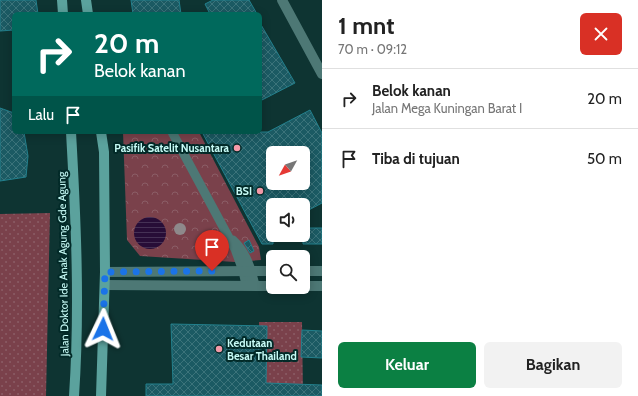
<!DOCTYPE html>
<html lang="id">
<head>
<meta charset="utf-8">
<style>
  :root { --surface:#fff; --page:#f2f2f2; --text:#222; --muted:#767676; --line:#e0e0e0; --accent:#0b8043 }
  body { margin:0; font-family:Cabin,sans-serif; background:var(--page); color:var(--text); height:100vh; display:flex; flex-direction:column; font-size:15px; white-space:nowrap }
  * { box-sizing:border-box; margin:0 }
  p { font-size:13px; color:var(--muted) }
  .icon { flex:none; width:22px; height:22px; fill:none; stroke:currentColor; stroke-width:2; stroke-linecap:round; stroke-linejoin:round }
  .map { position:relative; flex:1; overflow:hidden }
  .drawer { display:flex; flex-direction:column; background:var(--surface); width:316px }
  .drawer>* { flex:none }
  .hud { position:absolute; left:12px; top:12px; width:250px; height:122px; border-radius:6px; box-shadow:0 2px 10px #0003; background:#00695c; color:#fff; overflow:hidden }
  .needle { width:26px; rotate:230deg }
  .tools { position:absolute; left:266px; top:146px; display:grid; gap:8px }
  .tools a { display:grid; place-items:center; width:44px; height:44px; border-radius:6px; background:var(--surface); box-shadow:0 2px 10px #0003; font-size:20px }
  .pin { position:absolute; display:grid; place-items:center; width:34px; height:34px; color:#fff; margin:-41px -17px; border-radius:50% 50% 50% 0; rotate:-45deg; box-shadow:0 0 4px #0007 }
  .pin .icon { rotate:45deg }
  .me { position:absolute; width:44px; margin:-22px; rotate:2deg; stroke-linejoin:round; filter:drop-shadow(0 0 3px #0008) }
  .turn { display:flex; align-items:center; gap:14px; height:84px; padding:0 16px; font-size:18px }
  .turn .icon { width:52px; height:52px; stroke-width:2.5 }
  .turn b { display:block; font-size:28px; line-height:34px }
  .then { display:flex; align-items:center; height:38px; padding:0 16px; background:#0003; gap:8px; font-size:15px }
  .round { display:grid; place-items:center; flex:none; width:42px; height:42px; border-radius:6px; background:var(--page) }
  .headline { display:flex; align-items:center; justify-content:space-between; height:68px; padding:0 16px }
  h1 { font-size:24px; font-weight:700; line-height:30px }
  .primary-button { display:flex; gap:8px; margin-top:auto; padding:8px 16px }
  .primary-button a { flex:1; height:46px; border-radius:6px; background:var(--accent); color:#fff; font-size:16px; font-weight:700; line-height:46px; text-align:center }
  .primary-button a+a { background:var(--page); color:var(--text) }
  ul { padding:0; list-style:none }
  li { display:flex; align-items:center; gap:12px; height:60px; padding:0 16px; border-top:1px solid var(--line) }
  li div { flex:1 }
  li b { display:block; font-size:15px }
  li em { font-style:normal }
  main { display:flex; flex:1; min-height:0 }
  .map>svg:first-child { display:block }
  .grass { fill:url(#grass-dots) }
  .park { fill:url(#park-crowns) }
  .water { fill:url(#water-rules) }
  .building { fill:url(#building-cross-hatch); stroke:#22808d; fill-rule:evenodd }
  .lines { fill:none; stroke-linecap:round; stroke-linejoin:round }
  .service { stroke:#4d7875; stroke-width:9 }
  .minor { stroke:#4d7875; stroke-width:10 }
  .tertiary { stroke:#4d7875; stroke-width:10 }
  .secondary { stroke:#5ba29d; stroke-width:10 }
  .tree { fill:#8e898b }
  .route { stroke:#1a73e8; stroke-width:7; stroke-dasharray:0 12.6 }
  .poi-dot { fill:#f39aa9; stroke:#022a28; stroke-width:1.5 }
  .labels { text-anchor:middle; stroke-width:4; stroke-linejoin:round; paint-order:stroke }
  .poi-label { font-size:11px; font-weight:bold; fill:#c7fbf6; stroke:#022a28; text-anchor:end }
  .street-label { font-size:11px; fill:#c7fbf6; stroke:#022a28 }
</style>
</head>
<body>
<main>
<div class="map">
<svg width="322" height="396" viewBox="0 0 322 396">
  <defs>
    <pattern id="grass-dots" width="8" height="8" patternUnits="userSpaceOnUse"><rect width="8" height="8" fill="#7a414b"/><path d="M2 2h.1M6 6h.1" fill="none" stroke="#8b5d66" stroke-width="1.8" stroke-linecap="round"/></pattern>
    <pattern id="park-crowns" width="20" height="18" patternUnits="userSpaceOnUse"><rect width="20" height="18" fill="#7a414b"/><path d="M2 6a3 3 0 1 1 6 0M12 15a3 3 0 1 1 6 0" fill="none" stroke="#8b5d66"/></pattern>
    <pattern id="water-rules" width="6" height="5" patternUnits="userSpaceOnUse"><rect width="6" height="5" fill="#270d37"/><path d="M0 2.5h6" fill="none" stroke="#453155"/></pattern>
    <pattern id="building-cross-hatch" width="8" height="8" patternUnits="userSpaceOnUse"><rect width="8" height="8" fill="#1b5a63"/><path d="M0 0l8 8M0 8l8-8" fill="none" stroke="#3b737a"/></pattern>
  </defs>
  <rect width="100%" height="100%" fill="#0e3432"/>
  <path class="grass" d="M 50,213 L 46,396 L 0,396 L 0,214 Z
    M 259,322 L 302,322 L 303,396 L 260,396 Z"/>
  <path class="park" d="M 123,132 L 199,132 L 259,247 L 261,260 L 235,262 L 140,256 L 127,240 Z"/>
  <path class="water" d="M134 233a16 16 0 1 1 32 0a16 16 0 1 1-32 0Z"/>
  <path class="building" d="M 0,0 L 36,0 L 38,14 L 14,14 L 14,30 L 0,31 Z
    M 131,0 L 179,0 L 181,14 L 133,14 Z
    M 213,0 L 249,0 L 257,14 L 210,14 L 205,4 Z
    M 260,23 L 295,83 L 260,101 Z
    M 0,108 L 14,113 L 14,132 L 24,132 L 28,156 L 26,177 L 0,181 Z
    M 310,110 L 322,133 L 322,203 L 303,213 L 303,205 L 273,205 L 273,244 L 262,244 L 202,132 L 268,132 ZM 273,153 L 303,153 L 303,183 L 273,183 Z
    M 303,228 L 322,228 L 322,244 L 303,244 Z
    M 249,240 L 254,251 L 250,253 L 244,243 Z
    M 171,324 L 267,326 L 266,383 L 322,385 L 322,396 L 146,396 L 146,384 L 173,384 Z
    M 302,330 L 322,331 L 322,358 L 301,357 Z"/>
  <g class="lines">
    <path class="service" d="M 172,132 L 235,249 L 243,271 L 246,285
      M 233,240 C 246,252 251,268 255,285"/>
    <path class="minor" d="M 282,0 L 322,74"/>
    <path class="tertiary" d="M 303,271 L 322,271
      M 105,272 L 273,271
      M 105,285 L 273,286
      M 303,286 L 322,286"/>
    <path class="secondary" d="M 62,0 L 63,14
      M 86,0 L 88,14
      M 71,132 C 76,220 80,308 74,396
      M 101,396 L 105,272 L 104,152 L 101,132"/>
  </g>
  <circle class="tree" cx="180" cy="229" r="6"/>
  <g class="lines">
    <path class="route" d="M 103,329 L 105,272 L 212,271"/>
  </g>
  <g class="poi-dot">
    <circle cx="237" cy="148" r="4"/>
    <circle cx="260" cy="191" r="4"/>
    <circle cx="219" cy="349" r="4"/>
  </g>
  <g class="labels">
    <g class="poi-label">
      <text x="229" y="152">Pasifik Satelit Nusantara</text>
      <text x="252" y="195">BSI</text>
      <text x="227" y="347" text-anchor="start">Kedutaan<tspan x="227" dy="13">Besar Thailand</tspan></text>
    </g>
    <g class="street-label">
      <text transform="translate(63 264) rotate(-91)" y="4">Jalan Doktor Ide Anak Agung Gde Agung</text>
    </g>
  </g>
</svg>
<div class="tools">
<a><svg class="needle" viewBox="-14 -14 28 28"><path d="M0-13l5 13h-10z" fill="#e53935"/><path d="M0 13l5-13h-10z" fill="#767676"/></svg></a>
<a><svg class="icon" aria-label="sound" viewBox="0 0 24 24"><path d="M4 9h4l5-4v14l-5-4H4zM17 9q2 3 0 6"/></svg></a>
<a><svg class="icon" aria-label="search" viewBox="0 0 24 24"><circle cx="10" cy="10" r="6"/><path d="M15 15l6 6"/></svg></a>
</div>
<div class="pin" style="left:212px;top:271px;background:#d93025"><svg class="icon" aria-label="arrive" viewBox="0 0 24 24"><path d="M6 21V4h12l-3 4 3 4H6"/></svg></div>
<svg class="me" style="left:103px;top:329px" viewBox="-20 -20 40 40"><path d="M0-17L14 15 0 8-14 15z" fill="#1a73e8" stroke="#fff" stroke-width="4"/></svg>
<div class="hud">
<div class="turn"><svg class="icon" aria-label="right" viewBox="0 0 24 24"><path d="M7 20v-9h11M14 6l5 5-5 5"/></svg><div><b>20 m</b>Belok kanan</div></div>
<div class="then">Lalu<svg class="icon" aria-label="arrive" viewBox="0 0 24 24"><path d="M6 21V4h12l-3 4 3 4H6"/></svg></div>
</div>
</div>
<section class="drawer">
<div class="headline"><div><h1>1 mnt</h1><p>70 m · 09:12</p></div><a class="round" style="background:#d93025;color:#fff"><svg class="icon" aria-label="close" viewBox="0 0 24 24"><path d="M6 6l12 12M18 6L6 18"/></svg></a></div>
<ul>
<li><svg class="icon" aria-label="right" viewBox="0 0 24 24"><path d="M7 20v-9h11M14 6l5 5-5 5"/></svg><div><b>Belok kanan</b><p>Jalan Mega Kuningan Barat I</p></div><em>20 m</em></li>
<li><svg class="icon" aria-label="arrive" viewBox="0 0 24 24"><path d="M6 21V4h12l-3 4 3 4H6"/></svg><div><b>Tiba di tujuan</b></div><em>50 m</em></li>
</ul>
<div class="primary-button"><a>Keluar</a><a>Bagikan</a></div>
</section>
</main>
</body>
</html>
